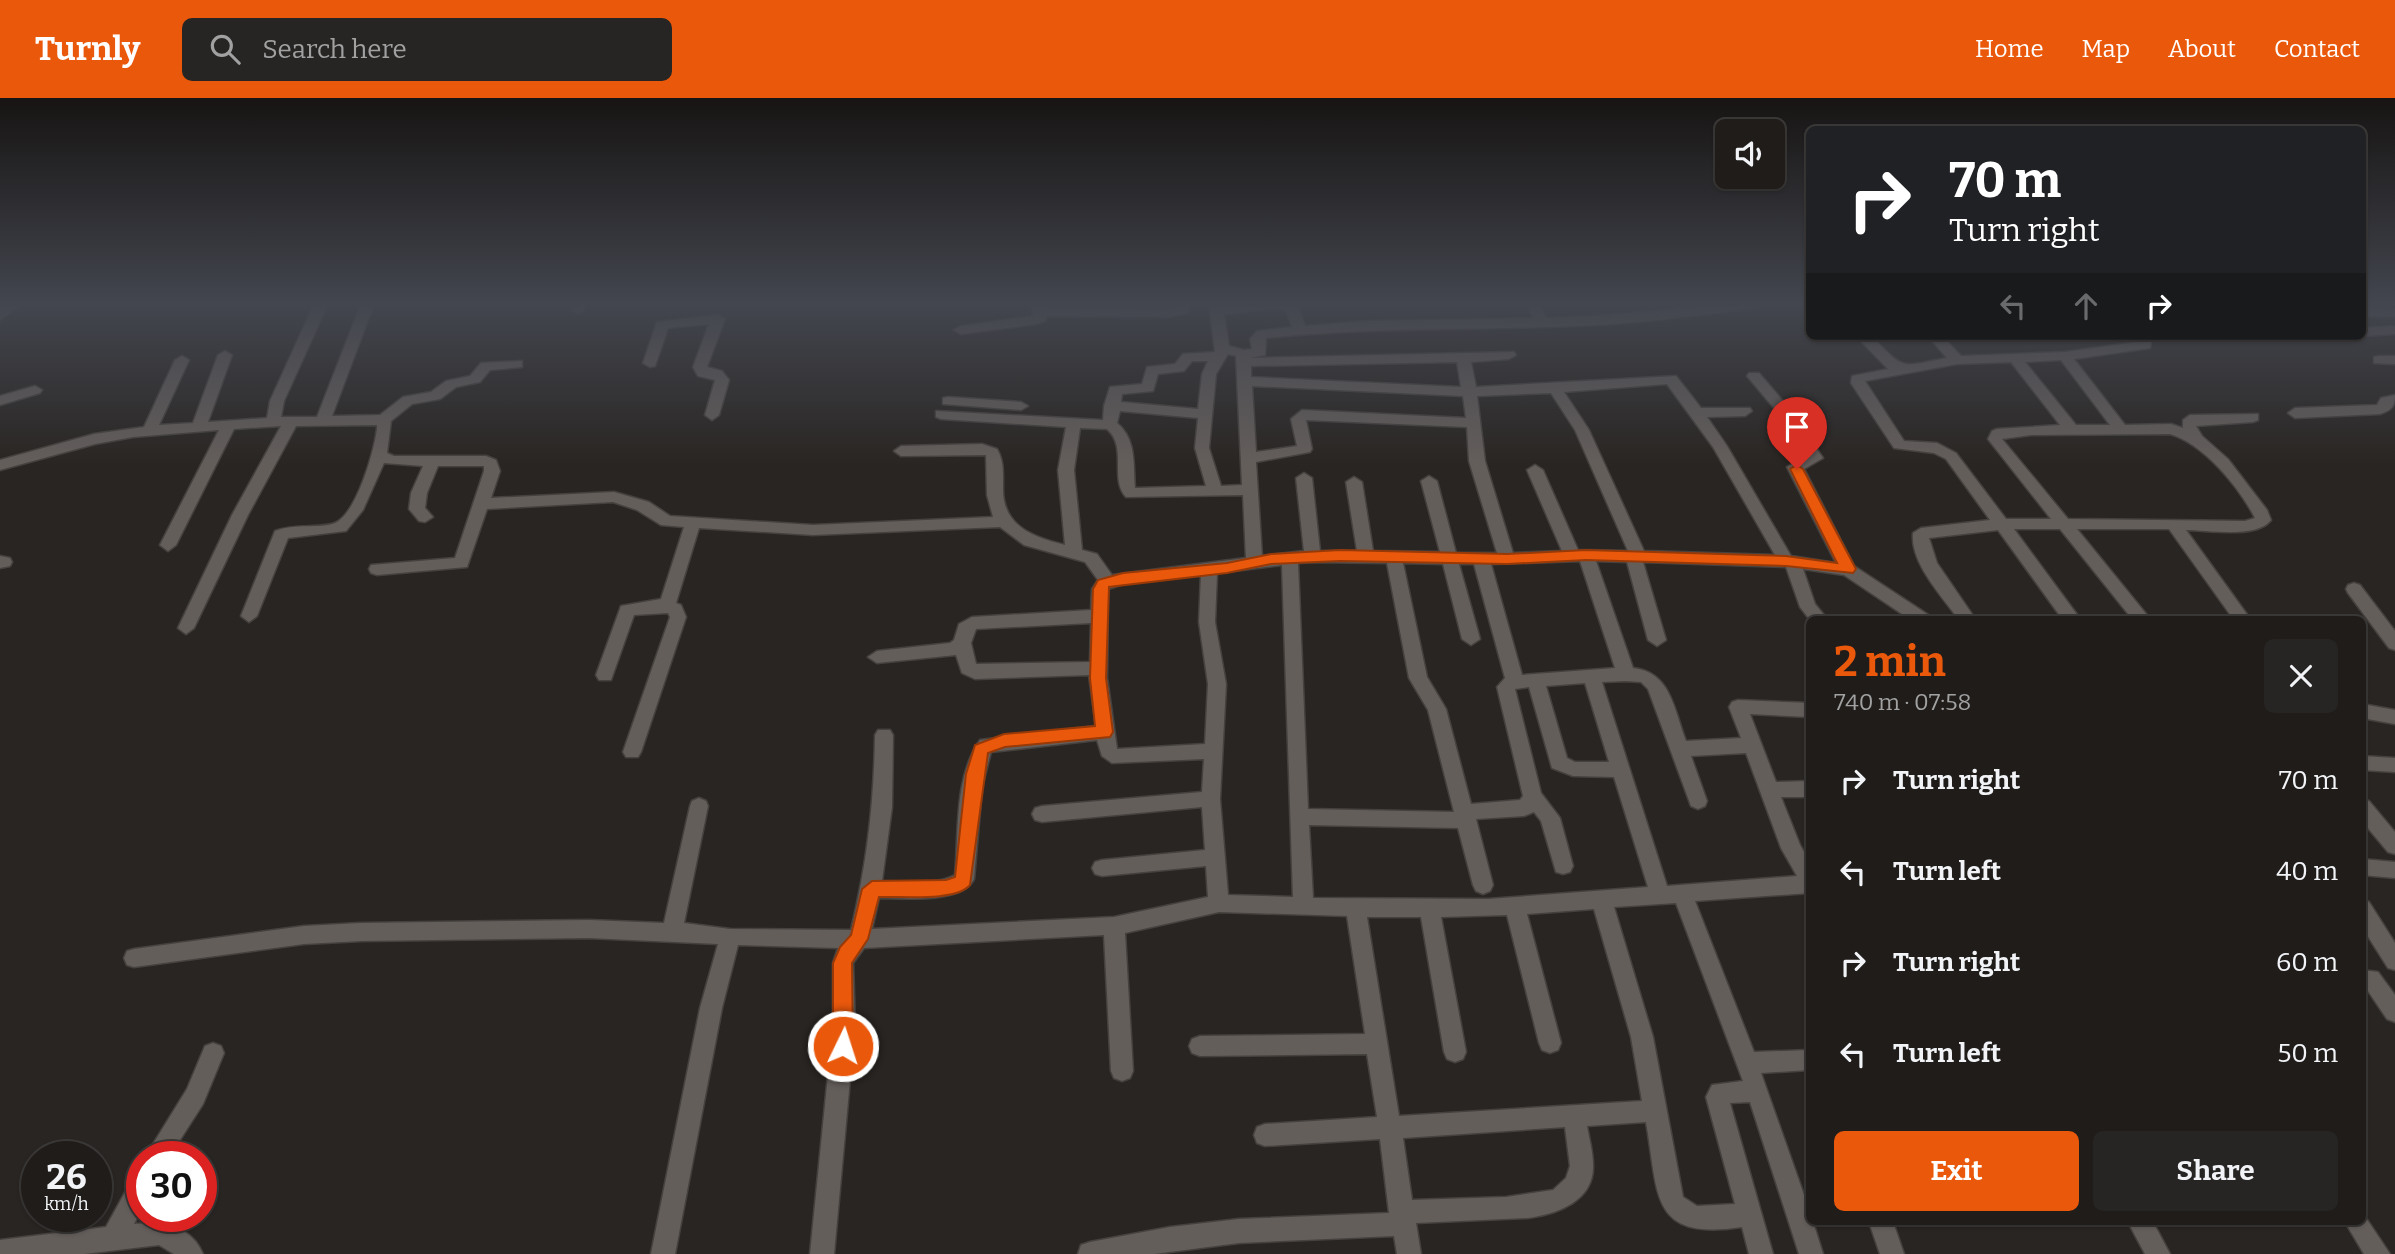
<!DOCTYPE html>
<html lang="en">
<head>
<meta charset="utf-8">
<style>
  :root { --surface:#1f1c1a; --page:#272523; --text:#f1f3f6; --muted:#a1a1a2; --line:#3c3a39; --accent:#ea580c }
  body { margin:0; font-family:Bitter,serif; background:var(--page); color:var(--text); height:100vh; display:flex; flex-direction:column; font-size:26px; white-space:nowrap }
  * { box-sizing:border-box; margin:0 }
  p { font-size:23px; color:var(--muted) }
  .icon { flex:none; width:38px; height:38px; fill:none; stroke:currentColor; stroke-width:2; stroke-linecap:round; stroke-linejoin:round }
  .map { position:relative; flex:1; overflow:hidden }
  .sheet { position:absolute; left:1806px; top:518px; width:560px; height:609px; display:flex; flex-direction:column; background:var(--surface); border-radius:10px; box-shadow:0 2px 5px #0004,0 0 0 2px var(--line) }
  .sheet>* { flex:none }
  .hud { position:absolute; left:1806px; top:28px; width:560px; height:214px; border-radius:10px; box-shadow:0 2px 5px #0004,0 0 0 2px var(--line); background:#202124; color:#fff; overflow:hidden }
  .fabs { position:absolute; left:1715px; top:21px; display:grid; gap:14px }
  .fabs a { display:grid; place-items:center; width:70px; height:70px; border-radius:10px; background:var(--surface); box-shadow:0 2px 5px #0004,0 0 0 2px var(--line); font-size:35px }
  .speed { position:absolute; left:21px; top:1043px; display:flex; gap:14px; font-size:35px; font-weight:700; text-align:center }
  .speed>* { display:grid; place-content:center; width:91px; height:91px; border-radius:50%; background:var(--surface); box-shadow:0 2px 5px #0004,0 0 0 2px var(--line); line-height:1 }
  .speed small { font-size:18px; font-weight:400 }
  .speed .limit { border:10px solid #d22; background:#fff; color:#111 }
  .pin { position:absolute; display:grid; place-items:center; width:60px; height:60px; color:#fff; margin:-72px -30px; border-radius:50% 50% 50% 0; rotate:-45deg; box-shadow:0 0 7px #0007 }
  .pin .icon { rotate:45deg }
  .me { position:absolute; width:77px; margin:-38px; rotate:4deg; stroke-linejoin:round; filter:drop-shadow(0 0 5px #0008) }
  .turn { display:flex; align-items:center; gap:24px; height:147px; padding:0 28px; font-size:32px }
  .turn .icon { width:91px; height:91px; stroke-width:2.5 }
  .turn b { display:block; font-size:49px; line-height:60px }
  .lanes { display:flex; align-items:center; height:66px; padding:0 28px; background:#0003; justify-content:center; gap:35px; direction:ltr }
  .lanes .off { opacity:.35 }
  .round { display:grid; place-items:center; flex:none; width:74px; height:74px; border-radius:10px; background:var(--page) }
  .overview { display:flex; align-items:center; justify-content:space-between; height:119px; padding:0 28px }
  h1 { font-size:42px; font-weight:700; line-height:52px; color:var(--accent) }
  .cta { display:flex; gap:14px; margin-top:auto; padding:14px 28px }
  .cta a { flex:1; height:80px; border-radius:10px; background:var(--accent); color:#fff; font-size:28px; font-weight:700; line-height:80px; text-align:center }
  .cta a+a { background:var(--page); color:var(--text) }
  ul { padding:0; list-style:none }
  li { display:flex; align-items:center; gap:21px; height:91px; padding:0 28px }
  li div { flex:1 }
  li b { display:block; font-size:26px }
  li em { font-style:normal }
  header { display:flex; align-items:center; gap:42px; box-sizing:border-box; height:98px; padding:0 35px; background:var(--accent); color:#fff }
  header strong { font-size:33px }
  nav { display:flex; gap:38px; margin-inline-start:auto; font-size:24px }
  .search { width:490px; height:63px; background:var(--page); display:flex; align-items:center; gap:18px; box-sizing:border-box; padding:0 24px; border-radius:10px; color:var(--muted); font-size:26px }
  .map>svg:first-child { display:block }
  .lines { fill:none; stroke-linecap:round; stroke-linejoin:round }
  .street-casing { stroke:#45413e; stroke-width:3 }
  .street { fill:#645e5b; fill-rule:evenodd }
  .route { fill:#ea580c; stroke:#983908; stroke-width:2 }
</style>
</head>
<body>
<header>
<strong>Turnly</strong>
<div class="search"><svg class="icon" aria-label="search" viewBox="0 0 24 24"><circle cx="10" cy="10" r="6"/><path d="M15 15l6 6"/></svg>Search here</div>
<nav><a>Home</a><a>Map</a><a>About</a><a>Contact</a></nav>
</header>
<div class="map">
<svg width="2395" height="1156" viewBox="0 0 2395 1156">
  <rect width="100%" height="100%" fill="#292522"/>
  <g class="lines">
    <defs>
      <path id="street" d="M 6,206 L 20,207 L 0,222 L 0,211 Z
        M 314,206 L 328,206 L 284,303 L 281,319 L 317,319 L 361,206 L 374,206 L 332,318 L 380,317 L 403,299 L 431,294 L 446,283 L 470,278 L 481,265 L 522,263 L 522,269 L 490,272 L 480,284 L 456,289 L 440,301 L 412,306 L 391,323 L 387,355 L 394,358 L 486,358 L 496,362 L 500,373 L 491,400 L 614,394 L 649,404 L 670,418 L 813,427 L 993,419 L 987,397 L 986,357 L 901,358 L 894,353 L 901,348 L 982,346 L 997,351 C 1004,363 1003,375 1003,389 C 1002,428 1032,439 1065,447 L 1058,372 L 1066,329 L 941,321 L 936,319 L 936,313 L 1103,322 L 1104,308 L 1110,289 L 1142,286 L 1147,269 L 1175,266 L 1183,256 L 1215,254 L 1209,206 L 1221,206 L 1222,208 L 1292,206 L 1300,213 L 1305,228 L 1367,223 L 1533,220 L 1527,206 L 1539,206 L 1546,220 C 1619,219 1691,206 1763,206 L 1757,210 C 1704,216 1651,224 1597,227 C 1487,233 1376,228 1266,240 L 1265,257 L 1250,260 L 1514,254 L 1516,257 L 1509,261 L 1471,264 L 1476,289 L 1676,278 L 1701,310 L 1750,310 L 1752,313 L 1745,318 L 1707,319 L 1727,348 L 1791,458 L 1836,465 L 1787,369 L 1806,358 L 1779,316 L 1747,278 L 1749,275 L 1759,275 L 1789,310 L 1823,360 L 1804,371 L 1854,468 L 1930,518 L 1932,522 L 1911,522 L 1844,477 L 1803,471 L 1815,506 L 1828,522 L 1810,522 L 1800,509 L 1786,469 L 1643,464 L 1666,542 L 1657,548 L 1648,542 L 1627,464 L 1596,463 L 1633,570 C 1671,574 1674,612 1686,643 L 1741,640 L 1729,609 L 1732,604 L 1738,602 L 1810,605 L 1810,619 L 1750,616 L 1776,684 L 1810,683 L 1810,699 L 1781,699 L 1800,747 L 1810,764 L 1810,795 L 1695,803 L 1754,954 L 1810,952 L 1810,972 L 1761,975 L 1810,1114 L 1810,1124 L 1813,1124 L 1823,1156 L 1799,1156 L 1750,1004 L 1730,1005 L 1773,1156 L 1749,1156 L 1742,1129 C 1649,1143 1659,1097 1646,1024 L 1587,1028 C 1589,1040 1593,1054 1593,1066 C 1595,1103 1557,1116 1528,1120 L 1416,1125 L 1421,1156 L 1397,1156 L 1394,1138 L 1239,1145 L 1154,1156 L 1078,1156 L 1081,1147 L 1090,1144 L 1170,1129 L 1239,1121 L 1389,1115 L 1380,1041 L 1265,1048 L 1257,1045 L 1254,1037 L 1257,1029 L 1265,1026 L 1377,1019 L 1367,956 L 1200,958 L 1192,955 L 1189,948 L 1192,941 L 1200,938 L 1365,936 L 1347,818 L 1219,814 L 1125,835 L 1133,973 L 1130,980 L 1122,983 L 1114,980 L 1111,973 L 1104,837 L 864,850 L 853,865 L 855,927 L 834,1156 L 810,1156 L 833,927 L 833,865 L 838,850 L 738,847 L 722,910 L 675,1156 L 651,1156 L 700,910 L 718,846 L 589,840 L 361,843 L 304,846 L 134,869 L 127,867 L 124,860 L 127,853 L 134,851 L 304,828 L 361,825 L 589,822 L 664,825 L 690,708 L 692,703 L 699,700 L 706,703 L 708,708 L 684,825 L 730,831 L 851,832 C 867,765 874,706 875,637 L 878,632 L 890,632 L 893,637 L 892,709 L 882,783 C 904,783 935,788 955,777 C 959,733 954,679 980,642 L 1096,628 L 1089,577 L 975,581 L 962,575 L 956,557 L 877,565 L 868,559 L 877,553 L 950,545 L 954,542 L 959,526 L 972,519 L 1091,512 L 1092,491 L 1098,482 L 1085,464 L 1024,447 L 1000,429 L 813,437 L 699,430 L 676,505 L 681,507 L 686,519 L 641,654 L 638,659 L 626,659 L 623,654 L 670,519 L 668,515 L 634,517 L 611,582 L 599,582 L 596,577 L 621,508 L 661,501 L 684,429 L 661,427 L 637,412 L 613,404 L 487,411 L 467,469 L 377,477 L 371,475 L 369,471 L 371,467 L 455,460 L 484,373 L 484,368 L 438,368 L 427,395 L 425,410 L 433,419 L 425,424 L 419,423 L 409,411 L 411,395 L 423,368 L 384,365 L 363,412 L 346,433 L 288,440 L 257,518 L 249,524 L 241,518 L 275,433 C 295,425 321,431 335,425 C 357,415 374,353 377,331 L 377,327 L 296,328 L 248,417 L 194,530 L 186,536 L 178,530 L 232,417 L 281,328 L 234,331 L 176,447 L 168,453 L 160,447 L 219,332 L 133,339 L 95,346 L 0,372 L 0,362 L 94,336 L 144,329 L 175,262 L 182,258 L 189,262 L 159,327 L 193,325 L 218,257 L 225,253 L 232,257 L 208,324 L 267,320 L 270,303 ZM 1281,210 L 1287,215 L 1292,229 L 1257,233 L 1250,241 L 1252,251 L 1244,252 L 1229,248 L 1224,216 ZM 1228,256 L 1236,258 L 1242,387 L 1221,388 L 1209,350 L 1216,276 ZM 1192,263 L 1208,263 L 1202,276 L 1198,311 L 1121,304 L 1122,296 L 1153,293 L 1158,276 L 1184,273 ZM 1457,264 L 1461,289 L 1251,279 L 1251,268 ZM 1667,286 L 1713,349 L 1775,457 L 1644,453 L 1589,332 L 1564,294 ZM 1252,288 L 1463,298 L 1466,320 L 1302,312 L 1291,321 L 1297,348 L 1256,354 ZM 1551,295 L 1575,332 L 1628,453 L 1578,452 L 1543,372 L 1535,367 L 1527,372 L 1562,453 L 1513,455 L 1485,363 L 1477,298 ZM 1120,313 L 1198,320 L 1195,350 L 1206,388 L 1135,390 C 1133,367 1137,342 1117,325 ZM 1306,322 L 1467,329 L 1469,363 L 1497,455 L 1456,455 L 1437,383 L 1429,378 L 1421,383 L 1440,454 L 1373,453 L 1362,384 L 1354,379 L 1346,384 L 1357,453 L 1320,453 L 1312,380 L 1304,375 L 1296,380 L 1304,453 L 1262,458 L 1256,364 L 1310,354 L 1312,351 ZM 1080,330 L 1107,331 C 1128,349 1109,381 1126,399 L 1243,397 L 1246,460 L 1112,477 L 1097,456 L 1082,452 L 1074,372 ZM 1580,463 L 1615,570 L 1522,577 L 1491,466 ZM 1313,464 L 1387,465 L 1409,580 L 1428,612 L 1454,714 L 1308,711 L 1298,465 ZM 1403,465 L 1443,466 L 1462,541 L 1471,547 L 1480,541 L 1459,466 L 1474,466 L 1505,580 L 1497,589 L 1523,698 L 1520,702 L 1471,706 L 1446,611 L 1427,579 ZM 1282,467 L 1293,799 L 1228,797 L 1220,701 L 1226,586 L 1215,524 L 1217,475 ZM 1201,477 L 1199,524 L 1208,586 L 1205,646 L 1117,651 L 1107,580 L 1108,491 L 1123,486 ZM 1091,525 L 1090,564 L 976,566 L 971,545 L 976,531 ZM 1626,583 L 1641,584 L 1648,591 L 1691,708 L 1698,711 L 1705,708 L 1707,703 L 1691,658 L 1746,655 L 1781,750 L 1797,778 L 1667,788 L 1602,584 ZM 1585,585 L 1609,664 L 1575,664 L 1567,660 L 1546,588 ZM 1529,589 L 1552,670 L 1573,678 L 1614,679 L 1648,789 L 1488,801 L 1313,800 L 1309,727 L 1458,730 L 1473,787 L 1476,793 L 1483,796 L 1490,793 L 1493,787 L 1476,721 L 1524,718 L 1534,714 L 1541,723 L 1556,774 L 1563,776 L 1570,774 L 1573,768 L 1560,720 L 1541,695 L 1515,591 ZM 1097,642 L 1102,658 L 1112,665 L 1204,661 L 1202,694 L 1042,708 L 1035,710 L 1032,716 L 1035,722 L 1042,724 L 1202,709 L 1205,752 L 1102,762 L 1095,764 L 1092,770 L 1095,776 L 1102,778 L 1206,768 L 1208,799 L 1114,819 L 872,831 L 879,800 C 903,800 962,806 974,781 L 982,689 L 991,654 ZM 1676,805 L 1743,983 L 1712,987 L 1706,999 L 1735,1106 L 1697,1108 L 1683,1099 L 1653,939 L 1614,809 ZM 1594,811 L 1631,939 L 1642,1003 L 1399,1018 L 1367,819 L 1421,819 L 1444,954 L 1447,961 L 1455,964 L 1463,961 L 1466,954 L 1441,819 L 1507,817 L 1539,945 L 1542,952 L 1550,955 L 1558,952 L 1561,945 L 1527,816 ZM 1565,1029 L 1570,1068 L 1566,1080 L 1553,1092 L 1506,1099 L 1412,1102 L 1403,1040 Z
        M 573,206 L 586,206 L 582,214 L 577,215 L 570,211 Z
        M 1032,206 L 1045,206 L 1046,210 L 1169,211 L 1176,209 L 1178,206 L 1191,206 L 1187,215 L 1169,219 L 1047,218 L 1045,223 L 1036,226 L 961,236 L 954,232 L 961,228 L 1033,218 Z
        M 1800,206 L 1810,206 L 1810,211 Z
        M 2362,210 L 2395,211 L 2395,219 L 2362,218 Z
        M 718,217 L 725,221 L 707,269 L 722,273 L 729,282 L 719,317 L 712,322 L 705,317 L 715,282 L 698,278 L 693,269 L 709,226 L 668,230 L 655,268 L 650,269 L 643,265 L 657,224 Z
        M 2395,228 L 2395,236 L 2362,238 L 2362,230 Z
        M 1856,238 L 1871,238 C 1906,273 1899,269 1947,260 L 1928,238 L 1942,238 L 1961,258 L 2065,254 L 2138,244 L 2138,238 L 2152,238 L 2150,250 L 2074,261 L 2125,327 L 2171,326 L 2183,330 L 2183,322 L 2190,317 L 2258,316 L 2258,322 L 2253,324 L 2196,328 L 2202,338 L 2228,361 L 2267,412 L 2271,422 C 2257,441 2208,432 2186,432 L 2251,522 L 2234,522 L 2169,431 L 2077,431 L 2151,522 L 2133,522 L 2060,431 L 2014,431 L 2081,522 L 2063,522 L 1998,432 L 1929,440 L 1937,465 L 1976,522 L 1959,522 C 1942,498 1910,465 1913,435 L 1921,430 L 1990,422 L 1946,361 L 1934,355 L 1894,350 L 1851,285 L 1852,278 L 1888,271 ZM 2061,262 L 2110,327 L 2076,327 L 2025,264 ZM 2011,264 L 2060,327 L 1997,331 L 1992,333 L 1988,341 L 2051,421 L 2006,421 L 1956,355 L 1937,345 L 1904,343 L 1865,283 L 1957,266 ZM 2170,336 C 2204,346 2239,389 2255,420 L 2245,423 L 2068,421 L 2002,341 L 2031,337 Z
        M 2379,258 L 2395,258 L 2395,266 L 2374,265 L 2374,259 Z
        M 35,288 L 42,292 L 40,295 L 0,307 L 0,298 Z
        M 2395,297 C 2395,308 2392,312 2380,316 L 2295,320 L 2288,315 L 2295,310 L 2377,307 L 2381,300 Z
        M 948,299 L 1021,304 L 1028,308 L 1021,312 L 943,306 L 943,300 Z
        M 0,458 L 10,460 L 12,464 L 10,468 L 0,470 Z
        M 2354,485 L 2360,487 L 2395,533 L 2395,552 L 2389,550 L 2348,495 L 2346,491 L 2348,487 Z
        M 2362,606 L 2395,612 L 2395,626 L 2362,620 Z
        M 2362,658 L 2395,660 L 2395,674 L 2362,672 Z
        M 2362,701 L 2369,703 L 2395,734 L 2395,756 L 2388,754 L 2362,723 Z
        M 2362,761 L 2395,764 L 2395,780 L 2362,777 Z
        M 2362,801 L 2369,804 L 2395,845 L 2395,872 L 2388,870 L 2362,829 Z
        M 2362,872 L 2378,874 L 2395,897 L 2395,924 L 2387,921 L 2366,890 L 2362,890 Z
        M 213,945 L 221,948 L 224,955 L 203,1006 L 169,1059 L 145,1059 L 187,991 L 205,948 Z
        M 142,1074 L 142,1110 L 134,1126 C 161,1123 191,1127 203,1156 L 174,1156 L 159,1147 L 84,1156 L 0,1156 L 0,1142 L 106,1129 L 134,1078 Z
        M 2362,1114 L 2390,1156 L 2364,1156 L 2345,1124 L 2362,1124 Z
        M 1869,1124 L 1893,1124 L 1904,1156 L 1880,1156 Z
        M 2128,1124 L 2153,1124 L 2170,1156 L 2145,1156 Z"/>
    </defs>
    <use href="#street" class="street-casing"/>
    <use href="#street" class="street"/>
  </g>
  <linearGradient id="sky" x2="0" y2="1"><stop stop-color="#171413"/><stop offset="0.56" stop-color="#43464f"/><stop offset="1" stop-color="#43464f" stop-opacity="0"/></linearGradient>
  <rect width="2395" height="368" fill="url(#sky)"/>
  <path class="route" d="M 1797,367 L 1803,371 L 1856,471 L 1853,475 L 1786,468 L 1586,462 L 1507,466 L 1340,463 L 1271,466 L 1227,475 L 1109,489 L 1106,580 L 1113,634 L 1110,639 L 1005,649 L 988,655 L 970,787 C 956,804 901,798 879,799 L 868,841 L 852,865 L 853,948 L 850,954 L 843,957 L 836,954 L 833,948 L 833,865 L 840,849 L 851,837 L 862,791 L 872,783 L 946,782 L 955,779 L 966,676 L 975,647 L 1004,636 L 1095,628 L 1090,580 L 1093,491 L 1098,482 L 1123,475 L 1227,465 L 1271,456 L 1340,452 L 1507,456 L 1586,452 L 1786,458 L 1837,465 L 1790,371 Z"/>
</svg>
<div class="fabs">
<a><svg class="icon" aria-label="sound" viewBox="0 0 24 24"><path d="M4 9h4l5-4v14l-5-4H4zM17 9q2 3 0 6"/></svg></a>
</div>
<div class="speed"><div>26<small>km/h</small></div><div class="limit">30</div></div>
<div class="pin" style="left:1797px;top:371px;background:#d93025"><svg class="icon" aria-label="arrive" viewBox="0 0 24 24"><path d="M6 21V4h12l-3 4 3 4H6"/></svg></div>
<svg class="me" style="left:843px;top:948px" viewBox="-20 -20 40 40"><circle r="17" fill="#ea580c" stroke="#fff" stroke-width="3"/><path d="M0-11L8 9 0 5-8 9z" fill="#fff"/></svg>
<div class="hud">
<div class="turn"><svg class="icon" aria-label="right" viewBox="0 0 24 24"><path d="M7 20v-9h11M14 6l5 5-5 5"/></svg><div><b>70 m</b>Turn right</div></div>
<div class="lanes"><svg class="icon off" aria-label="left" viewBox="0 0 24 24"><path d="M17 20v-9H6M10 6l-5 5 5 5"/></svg><svg class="icon off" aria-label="ahead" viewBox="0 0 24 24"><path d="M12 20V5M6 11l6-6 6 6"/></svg><svg class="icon" aria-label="right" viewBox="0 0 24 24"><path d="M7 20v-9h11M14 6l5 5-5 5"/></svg></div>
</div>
<section class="sheet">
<div class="overview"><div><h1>2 min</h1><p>740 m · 07:58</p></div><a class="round"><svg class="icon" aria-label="close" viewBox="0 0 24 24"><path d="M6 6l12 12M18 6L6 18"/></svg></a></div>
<ul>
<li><svg class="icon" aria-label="right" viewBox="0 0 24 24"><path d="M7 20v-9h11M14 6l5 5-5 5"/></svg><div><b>Turn right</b></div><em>70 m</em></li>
<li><svg class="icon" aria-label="left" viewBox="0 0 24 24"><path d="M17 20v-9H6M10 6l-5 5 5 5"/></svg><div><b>Turn left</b></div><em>40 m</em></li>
<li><svg class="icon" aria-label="right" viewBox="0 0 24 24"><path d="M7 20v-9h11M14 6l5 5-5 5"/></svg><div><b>Turn right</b></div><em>60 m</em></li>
<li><svg class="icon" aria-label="left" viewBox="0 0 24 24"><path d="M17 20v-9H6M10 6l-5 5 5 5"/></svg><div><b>Turn left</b></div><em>50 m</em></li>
</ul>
<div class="cta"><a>Exit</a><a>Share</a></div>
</section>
</div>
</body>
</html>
